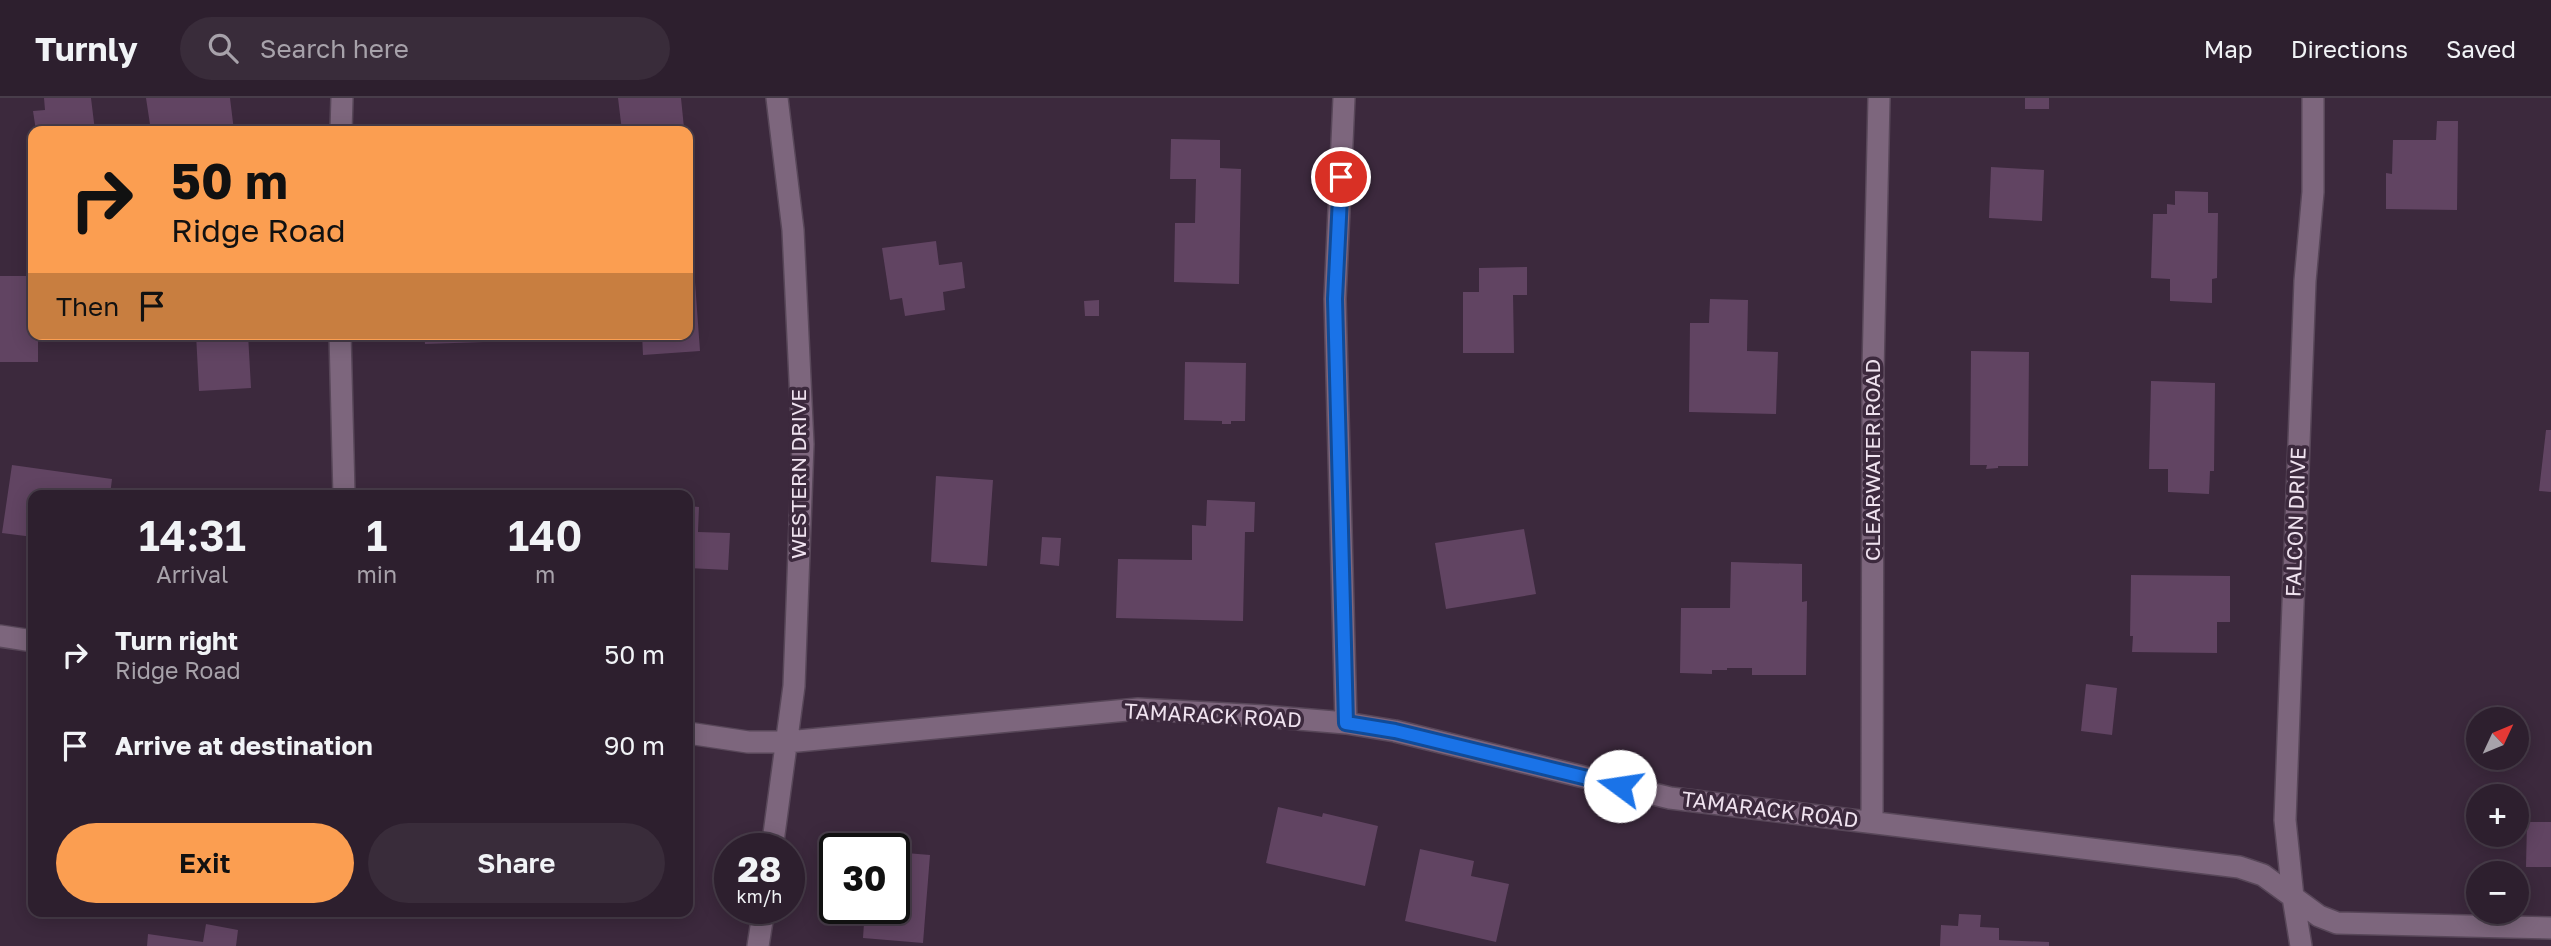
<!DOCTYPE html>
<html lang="en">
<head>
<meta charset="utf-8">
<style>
  :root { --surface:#2d1f2e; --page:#392c3a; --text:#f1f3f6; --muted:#a7a2aa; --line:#483d4a; --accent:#fb9e51 }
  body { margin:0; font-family:"Golos Text",sans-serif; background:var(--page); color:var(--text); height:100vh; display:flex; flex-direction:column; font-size:26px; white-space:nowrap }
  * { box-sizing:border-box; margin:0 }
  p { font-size:23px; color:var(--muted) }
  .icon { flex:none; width:38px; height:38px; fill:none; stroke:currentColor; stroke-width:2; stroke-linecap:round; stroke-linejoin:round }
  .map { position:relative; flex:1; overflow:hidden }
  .panel { position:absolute; left:28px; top:392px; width:665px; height:427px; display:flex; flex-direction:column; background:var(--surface); border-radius:14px; box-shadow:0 4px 18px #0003,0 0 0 2px var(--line) }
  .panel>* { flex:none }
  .hud { position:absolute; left:28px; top:28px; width:665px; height:214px; border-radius:14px; box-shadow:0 4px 18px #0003,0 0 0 2px var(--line); background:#fb9e51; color:#111; overflow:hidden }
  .needle { width:46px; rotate:46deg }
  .buttons { position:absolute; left:2466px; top:609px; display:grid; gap:14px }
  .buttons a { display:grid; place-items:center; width:63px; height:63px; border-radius:50%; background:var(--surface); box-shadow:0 4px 18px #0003,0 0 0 2px var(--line); font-size:35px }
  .speed { position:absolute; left:714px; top:735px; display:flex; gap:14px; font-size:35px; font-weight:700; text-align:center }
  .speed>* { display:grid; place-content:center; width:91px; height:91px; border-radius:50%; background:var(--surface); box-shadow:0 4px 18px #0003,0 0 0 2px var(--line); line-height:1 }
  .speed small { font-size:18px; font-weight:400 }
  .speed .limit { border:4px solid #111; border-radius:10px; background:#fff; color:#111 }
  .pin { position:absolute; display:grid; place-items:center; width:60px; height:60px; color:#fff; margin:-30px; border:4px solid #fff; border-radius:50%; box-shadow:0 2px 7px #0007 }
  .me { position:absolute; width:77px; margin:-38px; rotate:284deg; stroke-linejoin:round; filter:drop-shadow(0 0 5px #0008) }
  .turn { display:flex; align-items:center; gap:24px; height:147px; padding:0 28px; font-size:32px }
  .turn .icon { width:91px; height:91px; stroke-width:2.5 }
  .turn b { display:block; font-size:49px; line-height:60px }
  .then { display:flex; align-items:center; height:66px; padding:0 28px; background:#0003; gap:14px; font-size:26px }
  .eta { display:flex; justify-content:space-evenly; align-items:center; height:119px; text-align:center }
  .eta b { font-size:42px; font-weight:600; line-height:49px }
  .button { display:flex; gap:14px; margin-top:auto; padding:14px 28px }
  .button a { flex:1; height:80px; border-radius:42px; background:var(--accent); color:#111; font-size:28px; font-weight:600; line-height:80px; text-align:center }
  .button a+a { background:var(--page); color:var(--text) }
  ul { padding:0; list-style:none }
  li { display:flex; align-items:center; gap:21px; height:91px; padding:0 28px }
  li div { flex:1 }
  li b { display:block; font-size:26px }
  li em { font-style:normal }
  header { display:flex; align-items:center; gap:42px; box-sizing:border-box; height:98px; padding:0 35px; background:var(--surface); border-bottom:2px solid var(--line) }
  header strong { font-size:33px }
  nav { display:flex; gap:38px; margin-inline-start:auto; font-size:24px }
  .search { width:490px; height:63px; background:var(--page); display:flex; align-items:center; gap:18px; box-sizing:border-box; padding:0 24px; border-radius:38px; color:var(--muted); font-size:26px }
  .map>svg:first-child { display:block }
  .building { fill:#614462 }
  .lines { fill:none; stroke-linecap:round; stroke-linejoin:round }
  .minor-casing { stroke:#584759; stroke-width:24 }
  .minor { stroke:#7d667d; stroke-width:21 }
  .route-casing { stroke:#114b97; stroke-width:18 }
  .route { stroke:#1a73e8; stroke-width:12 }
  .labels { text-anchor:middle; stroke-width:7; stroke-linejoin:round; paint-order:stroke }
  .street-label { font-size:21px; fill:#efe2ef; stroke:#3c293d }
</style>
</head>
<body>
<header>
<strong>Turnly</strong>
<div class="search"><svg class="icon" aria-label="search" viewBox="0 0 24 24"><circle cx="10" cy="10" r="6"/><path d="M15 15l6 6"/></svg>Search here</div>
<nav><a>Map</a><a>Directions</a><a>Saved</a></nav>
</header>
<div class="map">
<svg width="2551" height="848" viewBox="0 0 2551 848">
  <rect width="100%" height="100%" fill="#3c293d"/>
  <path class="building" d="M 44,0 L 91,0 L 95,33 L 36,33 L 33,13 L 45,12 Z
    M 146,0 L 230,0 L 234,33 L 151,33 Z
    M 618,0 L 681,0 L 684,30 L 622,33 Z
    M 2025,0 L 2049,0 L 2049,11 L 2025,11 Z
    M 2437,23 L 2458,23 L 2457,112 L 2386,111 L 2386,75 L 2392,76 L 2393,42 L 2436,42 Z
    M 1171,41 L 1220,42 L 1220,70 L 1241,71 L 1239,186 L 1174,184 L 1175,125 L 1195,125 L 1196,81 L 1170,81 Z
    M 1991,69 L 2044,72 L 2042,123 L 1989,120 Z
    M 2175,93 L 2208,94 L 2208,115 L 2218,115 L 2217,180 L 2212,181 L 2212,205 L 2170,203 L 2170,181 L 2151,180 L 2153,116 L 2167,116 L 2167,106 L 2175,107 Z
    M 936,143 L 939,167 L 962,164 L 965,190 L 943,194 L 945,212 L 905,218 L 902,200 L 890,202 L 882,150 Z
    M 688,156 L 693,156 L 700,253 L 643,257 L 642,236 L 688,236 Z
    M 1527,169 L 1527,197 L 1513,197 L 1514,255 L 1463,255 L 1463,194 L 1479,194 L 1479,170 Z
    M 0,178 L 33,178 L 33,236 L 38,236 L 38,264 L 0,264 Z
    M 1710,201 L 1748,202 L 1747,253 L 1778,254 L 1776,316 L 1689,314 L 1690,225 L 1709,225 Z
    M 1099,202 L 1099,218 L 1085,218 L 1084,203 Z
    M 196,236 L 248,236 L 251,290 L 199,293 Z
    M 424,236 L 484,236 L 484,244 L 425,246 Z
    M 1971,253 L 2029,254 L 2028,368 L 1998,368 L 1998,370 L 1986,371 L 1987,367 L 1970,367 Z
    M 1185,264 L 1246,265 L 1245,323 L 1231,323 L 1231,326 L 1222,326 L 1222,323 L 1184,322 Z
    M 2151,283 L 2215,285 L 2214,373 L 2210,373 L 2209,396 L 2168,394 L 2168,371 L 2149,371 Z
    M 2546,332 L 2551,332 L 2551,394 L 2539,393 Z
    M 12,367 L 112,381 L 110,397 L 33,397 L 33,439 L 2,435 Z
    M 936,378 L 993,382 L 987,468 L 931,464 Z
    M 272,392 L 293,396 L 293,397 L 271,397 Z
    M 1207,402 L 1255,404 L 1254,434 L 1245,434 L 1243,523 L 1116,520 L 1118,461 L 1192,462 L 1192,427 L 1206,428 Z
    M 688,408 L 699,409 L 698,434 L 730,435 L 728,472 L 688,470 Z
    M 1524,431 L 1536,496 L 1446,511 L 1435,445 Z
    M 1042,439 L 1061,440 L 1059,468 L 1040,466 Z
    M 1731,464 L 1802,466 L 1802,504 L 1807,503 L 1806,577 L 1752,577 L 1752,570 L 1727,570 L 1727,572 L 1712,572 L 1712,576 L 1680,575 L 1681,510 L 1730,510 Z
    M 2131,477 L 2230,478 L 2230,524 L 2217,524 L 2217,555 L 2132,554 L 2133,538 L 2130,538 Z
    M 2086,586 L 2117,590 L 2112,637 L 2081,633 Z
    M 1278,709 L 1322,719 L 1323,715 L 1378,728 L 1365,788 L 1266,765 Z
    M 2527,724 L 2551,724 L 2551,769 L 2526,769 Z
    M 1420,751 L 1474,763 L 1471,778 L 1509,786 L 1496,844 L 1405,823 Z
    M 894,754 L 930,757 L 923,845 L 863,840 L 865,810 L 894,810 Z
    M 1959,816 L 1981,817 L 1980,829 L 1999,830 L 1999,842 L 2049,844 L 2049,848 L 1940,848 L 1941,827 L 1958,828 Z
    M 206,826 L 238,832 L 236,848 L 147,848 L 148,836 L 203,844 Z"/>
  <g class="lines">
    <defs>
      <path id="minor" d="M 1344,0 L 1335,201 L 1346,625
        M 341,33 L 342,0
        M 340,236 L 344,397
        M 0,538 L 33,543
        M 688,635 L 748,644 L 787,644 L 1138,611 L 1263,618 L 1346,625 L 1395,633 L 1670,700 L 2239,769 L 2263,777 L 2319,818 L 2337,825 L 2551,830
        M 1872,724 L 1873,274 L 1879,0
        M 772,751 L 794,588 L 803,346 L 793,132 L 777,0
        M 758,848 L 764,810
        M 2301,848 L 2293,799 L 2285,722 L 2305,183 L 2313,94 L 2313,0"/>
    </defs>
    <use href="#minor" class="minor-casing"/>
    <use href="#minor" class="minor"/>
  </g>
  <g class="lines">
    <defs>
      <path id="route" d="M 1341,79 L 1335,201 L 1346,625 L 1395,633 L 1620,688"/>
    </defs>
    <use href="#route" class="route-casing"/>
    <use href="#route" class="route"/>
  </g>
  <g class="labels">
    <g class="street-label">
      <text transform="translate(1873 362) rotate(-90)" y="7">CLEARWATER ROAD</text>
      <text transform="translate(799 376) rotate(-90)" y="7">WESTERN DRIVE</text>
      <text transform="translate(2296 424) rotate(-88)" y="7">FALCON DRIVE</text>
      <text transform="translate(1213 618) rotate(3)" y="7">TAMARACK ROAD</text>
      <text transform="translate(1770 712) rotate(7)" y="7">TAMARACK ROAD</text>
    </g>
  </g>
</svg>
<div class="buttons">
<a><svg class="needle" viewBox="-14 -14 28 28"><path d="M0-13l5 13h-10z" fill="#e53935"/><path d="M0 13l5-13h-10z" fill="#a7a2aa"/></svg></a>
<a>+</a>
<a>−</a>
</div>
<div class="speed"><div>28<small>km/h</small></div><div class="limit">30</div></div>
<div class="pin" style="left:1341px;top:79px;background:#d93025"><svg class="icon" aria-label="arrive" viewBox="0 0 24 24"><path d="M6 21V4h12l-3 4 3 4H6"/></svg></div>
<svg class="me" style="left:1620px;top:688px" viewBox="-20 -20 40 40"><circle r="19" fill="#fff"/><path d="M0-13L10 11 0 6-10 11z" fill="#1a73e8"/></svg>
<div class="hud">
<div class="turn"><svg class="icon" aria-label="right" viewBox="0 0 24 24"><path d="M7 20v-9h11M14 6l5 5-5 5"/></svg><div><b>50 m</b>Ridge Road</div></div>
<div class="then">Then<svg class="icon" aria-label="arrive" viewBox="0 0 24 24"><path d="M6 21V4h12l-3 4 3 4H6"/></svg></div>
</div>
<section class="panel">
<div class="eta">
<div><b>14:31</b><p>Arrival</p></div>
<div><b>1</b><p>min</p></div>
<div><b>140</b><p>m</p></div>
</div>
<ul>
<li><svg class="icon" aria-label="right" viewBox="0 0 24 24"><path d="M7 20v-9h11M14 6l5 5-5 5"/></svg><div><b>Turn right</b><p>Ridge Road</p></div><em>50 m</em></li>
<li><svg class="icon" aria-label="arrive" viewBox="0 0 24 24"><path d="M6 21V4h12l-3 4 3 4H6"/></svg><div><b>Arrive at destination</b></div><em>90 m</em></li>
</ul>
<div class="button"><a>Exit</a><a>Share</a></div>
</section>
</div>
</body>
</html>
